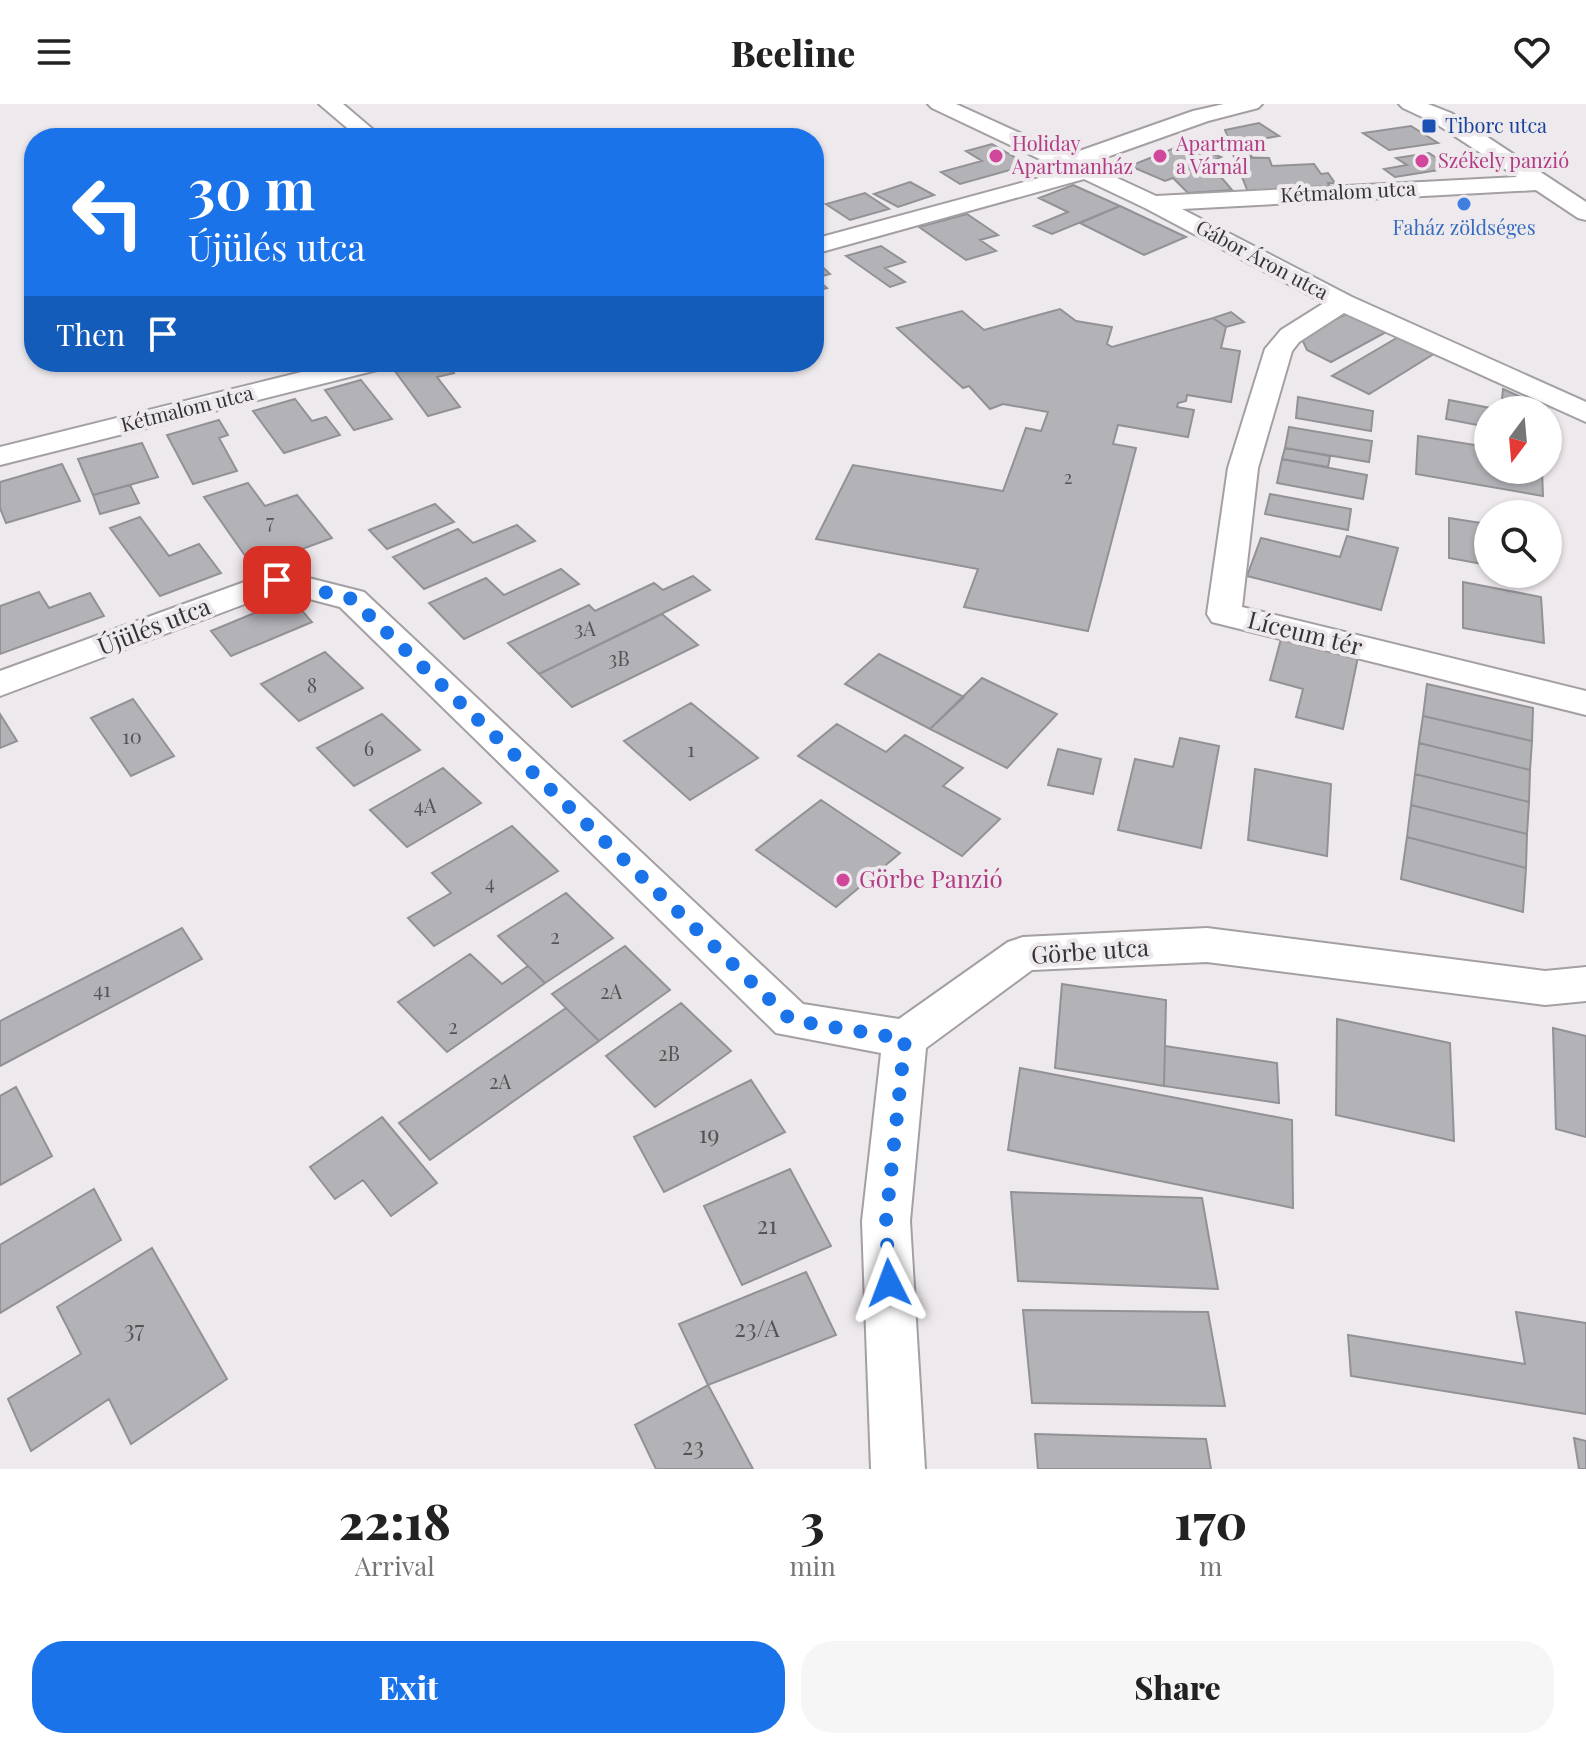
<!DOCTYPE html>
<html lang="en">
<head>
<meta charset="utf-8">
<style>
  :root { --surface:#fff; --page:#f6f6f6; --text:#222; --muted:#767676; --accent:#1a73e8 }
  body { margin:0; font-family:"Playfair Display",serif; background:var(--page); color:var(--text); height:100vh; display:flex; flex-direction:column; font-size:30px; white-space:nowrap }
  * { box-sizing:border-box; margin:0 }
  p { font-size:26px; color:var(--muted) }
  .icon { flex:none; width:44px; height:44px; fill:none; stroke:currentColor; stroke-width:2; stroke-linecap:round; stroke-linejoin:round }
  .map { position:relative; height:1365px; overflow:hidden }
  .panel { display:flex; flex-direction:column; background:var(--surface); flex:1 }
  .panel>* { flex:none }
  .top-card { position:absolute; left:24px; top:24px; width:800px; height:244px; border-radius:32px; box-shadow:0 2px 6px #0004; background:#1a73e8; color:#fff; overflow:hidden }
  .needle { width:52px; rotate:196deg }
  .buttons { position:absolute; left:1474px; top:292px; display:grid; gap:16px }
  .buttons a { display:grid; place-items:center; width:88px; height:88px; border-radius:50%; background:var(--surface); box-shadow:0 2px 6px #0004; font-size:40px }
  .pin { position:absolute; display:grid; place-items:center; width:68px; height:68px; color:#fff; margin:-34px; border-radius:16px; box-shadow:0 4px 12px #0006 }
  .me { position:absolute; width:88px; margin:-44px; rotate:357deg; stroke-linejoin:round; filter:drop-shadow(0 0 6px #0008) }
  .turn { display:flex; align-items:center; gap:28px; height:168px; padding:0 32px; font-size:36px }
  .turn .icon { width:104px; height:104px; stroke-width:2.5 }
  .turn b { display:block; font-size:56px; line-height:68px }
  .then { display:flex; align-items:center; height:76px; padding:0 32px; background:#0003; gap:16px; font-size:30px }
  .eta { display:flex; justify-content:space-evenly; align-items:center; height:136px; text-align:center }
  .eta b { font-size:48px; font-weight:800; line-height:56px }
  .button { display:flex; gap:16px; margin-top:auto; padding:16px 32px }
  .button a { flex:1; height:92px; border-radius:32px; background:var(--accent); color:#fff; font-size:32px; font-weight:800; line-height:92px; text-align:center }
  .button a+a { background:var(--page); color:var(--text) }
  header { display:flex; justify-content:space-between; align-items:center; height:104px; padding:0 32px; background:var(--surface); font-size:36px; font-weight:800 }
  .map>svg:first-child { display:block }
  .building { fill:#b3b2b7; stroke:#929196; stroke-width:2 }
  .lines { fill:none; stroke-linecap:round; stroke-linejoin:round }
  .street-casing { stroke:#a39fa3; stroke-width:4 }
  .street { fill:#fff; fill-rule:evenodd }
  .route { stroke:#1a73e8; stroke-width:14; stroke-dasharray:0 25.2 }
  .transit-dot { fill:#1a4fb4; stroke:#eee9ed; stroke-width:3 }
  .hotel-dot { fill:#d1479c; stroke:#eee9ed; stroke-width:3 }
  .shop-dot { fill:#3f7fe0; stroke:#eee9ed; stroke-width:3 }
  .labels { text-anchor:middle; stroke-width:8; stroke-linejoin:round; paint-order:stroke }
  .far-number-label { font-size:18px; fill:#545356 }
  .far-transit-label { font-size:20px; fill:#164399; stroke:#eee9ed; text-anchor:start }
  .far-hotel-label { font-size:20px; fill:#b23c85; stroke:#eee9ed; text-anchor:start }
  .far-street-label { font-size:20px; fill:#353335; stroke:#eee9ed }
  .far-shop-label { font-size:20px; fill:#366cbe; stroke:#eee9ed }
  .number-label { font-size:20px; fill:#545356 }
  .street-label { font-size:24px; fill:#353335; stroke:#eee9ed }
  .hotel-label { font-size:24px; fill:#b23c85; stroke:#eee9ed; text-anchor:start }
  .near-number-label { font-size:24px; fill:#545356 }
</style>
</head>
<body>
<header><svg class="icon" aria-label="menu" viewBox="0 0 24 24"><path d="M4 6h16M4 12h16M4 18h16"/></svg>Beeline<svg class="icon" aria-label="heart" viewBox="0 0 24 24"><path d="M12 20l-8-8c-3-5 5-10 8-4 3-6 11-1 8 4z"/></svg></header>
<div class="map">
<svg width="1586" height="1365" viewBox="0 0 1586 1365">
  <rect width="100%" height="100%" fill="#eee9ed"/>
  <path class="building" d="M 1259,19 L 1279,32 L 1261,35 L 1264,43 L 1231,42 L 1225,26 Z
    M 1411,22 L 1438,39 L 1389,46 L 1363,29 Z
    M 319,25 L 335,34 L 293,34 Z
    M 1187,39 L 1221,53 L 1201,62 L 1221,73 L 1232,86 L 1188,89 L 1173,74 L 1165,77 L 1130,62 Z
    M 992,40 L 1028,61 L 960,80 L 941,68 L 982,57 L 966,47 Z
    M 1231,42 L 1248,43 L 1252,54 L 1234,53 Z
    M 1429,49 L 1452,64 L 1395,73 L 1384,65 L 1407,61 L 1396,54 Z
    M 1234,53 L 1269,54 L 1272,62 L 1314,60 L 1321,70 L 1328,69 L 1335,79 L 1328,79 L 1332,85 L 1248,88 Z
    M 910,78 L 934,91 L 898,103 L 874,90 Z
    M 1073,81 L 1120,102 L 1052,130 L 1034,122 L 1068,108 L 1039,94 Z
    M 865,89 L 889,105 L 850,116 L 826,100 Z
    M 1120,102 L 1186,133 L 1144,151 L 1080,119 Z
    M 967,110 L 998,131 L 980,136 L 996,147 L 966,156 L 919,123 Z
    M 881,142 L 905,158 L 885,164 L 905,178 L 890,183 L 846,152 Z
    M 814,155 L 830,170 L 815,174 L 827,184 L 814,188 Z
    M 1060,205 L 1076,217 L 1112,223 L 1107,240 L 1112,243 L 1213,214 L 1226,223 L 1221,244 L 1240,247 L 1231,298 L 1187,291 L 1186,297 L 1178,299 L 1177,303 L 1194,306 L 1188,333 L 1118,321 L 1113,340 L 1136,344 L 1088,527 L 964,503 L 978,465 L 816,435 L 853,361 L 1003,387 L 1026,324 L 1041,327 L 1048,308 L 1003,300 L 990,305 L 969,282 L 963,284 L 897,224 L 962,207 L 984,226 Z
    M 1231,208 L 1244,218 L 1226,223 L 1213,214 Z
    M 1348,209 L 1388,227 L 1331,258 L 1307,246 L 1301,233 Z
    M 1400,232 L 1437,248 L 1369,290 L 1332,272 Z
    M 411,258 L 446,258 L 454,269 L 437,273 L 460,303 L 428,312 L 392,263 Z
    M 361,276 L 392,315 L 354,326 L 325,286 Z
    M 1503,285 L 1548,305 L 1548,307 L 1488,306 L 1488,323 L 1446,315 L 1449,296 L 1501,306 Z
    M 1298,293 L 1373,307 L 1371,327 L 1296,314 Z
    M 295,295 L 312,317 L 326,313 L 340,331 L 284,349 L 253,307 Z
    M 219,316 L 228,331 L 219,334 L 237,367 L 193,380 L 167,331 Z
    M 1289,323 L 1372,337 L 1369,358 L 1285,344 Z
    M 1418,332 L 1488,343 L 1488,366 L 1542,366 L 1543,392 L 1416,370 Z
    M 142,339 L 158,373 L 93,391 L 78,355 Z
    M 1285,344 L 1330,352 L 1328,363 L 1282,355 Z
    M 1282,355 L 1367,371 L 1363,395 L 1277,379 Z
    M 62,360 L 80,397 L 6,419 L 0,404 L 0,378 Z
    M 248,379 L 265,402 L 297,391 L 332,434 L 253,463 L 204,393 Z
    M 130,381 L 139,399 L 100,410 L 93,391 Z
    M 1270,390 L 1351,405 L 1348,426 L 1265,410 Z
    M 435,400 L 454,418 L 387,445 L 369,426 Z
    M 140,413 L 169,452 L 199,440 L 221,469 L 160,492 L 110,424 Z
    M 1449,414 L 1488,420 L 1488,461 L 1449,454 Z
    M 517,421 L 535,437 L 424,485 L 393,453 L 458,425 L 473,439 Z
    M 1347,432 L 1398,444 L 1381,506 L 1247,472 L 1261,434 L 1340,453 Z
    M 561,465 L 579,480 L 464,535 L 429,499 L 486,474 L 504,491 Z
    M 693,472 L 710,486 L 539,570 L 508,539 L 589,501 L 595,507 L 654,479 L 663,486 Z
    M 1463,478 L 1541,493 L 1544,539 L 1463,524 Z
    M 39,488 L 49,504 L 90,489 L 104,512 L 0,550 L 0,502 Z
    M 291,494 L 312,518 L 231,552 L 211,527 Z
    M 662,510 L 698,541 L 572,603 L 539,570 Z
    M 1281,535 L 1358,553 L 1343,625 L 1296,613 L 1303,585 L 1270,576 Z
    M 325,548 L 363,584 L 299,617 L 261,580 Z
    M 879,550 L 964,593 L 930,625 L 845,580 Z
    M 982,574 L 1057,610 L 1007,664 L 930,625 Z
    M 1427,580 L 1533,604 L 1532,637 L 1423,612 Z
    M 133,595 L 174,652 L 131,672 L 91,614 Z
    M 691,599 L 758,654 L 690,696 L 624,637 Z
    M 0,610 L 17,637 L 0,644 Z
    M 382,610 L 420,646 L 354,682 L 317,644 Z
    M 1423,612 L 1532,637 L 1530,666 L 1419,639 Z
    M 837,620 L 886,648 L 905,631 L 963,664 L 943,682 L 1000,715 L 962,752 L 798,652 Z
    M 1180,634 L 1219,642 L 1201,744 L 1118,726 L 1135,655 L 1173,663 Z
    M 1419,639 L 1530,666 L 1529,698 L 1415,670 Z
    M 1058,645 L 1101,655 L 1093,690 L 1048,681 Z
    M 443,664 L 481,699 L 407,743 L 370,706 Z
    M 1255,665 L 1331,680 L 1327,752 L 1248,736 Z
    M 1415,670 L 1529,698 L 1527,730 L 1411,701 Z
    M 821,696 L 900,749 L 836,803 L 756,746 Z
    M 1411,701 L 1527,730 L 1526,764 L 1407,733 Z
    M 512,722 L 558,767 L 434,842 L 408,814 L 451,789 L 432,769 Z
    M 1407,733 L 1526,764 L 1523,808 L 1401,775 Z
    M 566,789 L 613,834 L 545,879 L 498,832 Z
    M 182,824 L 202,855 L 0,962 L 0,917 Z
    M 625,842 L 670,886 L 599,937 L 552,890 Z
    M 470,850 L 502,880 L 528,862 L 545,879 L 447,948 L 398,898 Z
    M 1062,880 L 1166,896 L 1164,982 L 1055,964 Z
    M 681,899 L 731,947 L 655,1003 L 606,952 Z
    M 566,904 L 599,937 L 430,1056 L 399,1019 Z
    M 1337,915 L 1450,939 L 1454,1037 L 1336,1011 Z
    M 1553,924 L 1586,932 L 1586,1033 L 1556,1025 Z
    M 1165,942 L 1277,959 L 1279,999 L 1164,982 Z
    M 1020,964 L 1292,1016 L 1293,1104 L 1008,1046 Z
    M 751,976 L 785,1028 L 664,1088 L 634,1033 Z
    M 16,983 L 52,1052 L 0,1081 L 0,992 Z
    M 382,1013 L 437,1079 L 391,1112 L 363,1076 L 335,1095 L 310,1063 Z
    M 790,1065 L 831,1142 L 742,1181 L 704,1102 Z
    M 94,1085 L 121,1136 L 0,1209 L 0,1141 Z
    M 1011,1088 L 1202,1094 L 1218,1185 L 1018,1177 Z
    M 152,1144 L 227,1275 L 131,1340 L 109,1295 L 31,1347 L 8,1295 L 81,1250 L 57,1203 Z
    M 806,1168 L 836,1231 L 708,1281 L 679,1220 Z
    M 1023,1206 L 1208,1208 L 1225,1302 L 1032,1299 Z
    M 1516,1208 L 1586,1219 L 1586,1310 L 1351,1272 L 1348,1231 L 1525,1260 Z
    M 708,1281 L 753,1365 L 656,1365 L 635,1321 Z
    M 1035,1330 L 1206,1335 L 1211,1365 L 1038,1365 Z
    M 1574,1334 L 1586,1337 L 1586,1365 L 1579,1365 Z"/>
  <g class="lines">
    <defs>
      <path id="street" d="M 319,0 L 343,0 L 383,34 L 359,34 Z
        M 928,0 L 956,0 L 1068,51 L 1193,7 L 1224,0 L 1262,0 L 1258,4 L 1208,17 L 1087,60 L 1156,92 L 1517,73 L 1435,19 L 1403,4 L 1399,0 L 1428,0 L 1451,9 L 1586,98 L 1586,116 L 1578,114 L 1536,86 L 1182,105 L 1352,193 L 1586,298 L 1586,318 L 1344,209 L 1299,238 L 1292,247 L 1258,364 L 1242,503 L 1586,587 L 1586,611 L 1212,518 L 1207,510 L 1228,364 L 1265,245 L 1281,226 L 1324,199 L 1145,104 L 1084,75 L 814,150 L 814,135 L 1065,67 L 932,4 Z
        M 342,258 L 389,258 L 385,264 L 0,361 L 0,343 Z
        M 277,466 L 364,488 L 803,900 L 899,915 L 1008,838 L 1023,833 L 1207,824 L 1545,867 L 1586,863 L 1586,897 L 1545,901 L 1207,858 L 1032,866 L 926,944 L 910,1117 L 925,1365 L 871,1365 L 862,1117 L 881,949 L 776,929 L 340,503 L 279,487 L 0,592 L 0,567 Z"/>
    </defs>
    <use href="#street" class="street-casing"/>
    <use href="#street" class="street"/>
  </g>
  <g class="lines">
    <path class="route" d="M 277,476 L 352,495 L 791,916 L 905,935 L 886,1117 L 889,1179"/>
  </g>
  <rect class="transit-dot" x="1421" y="14" width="16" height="16" rx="4"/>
  <g class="hotel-dot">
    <circle cx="996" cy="52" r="8"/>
    <circle cx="1160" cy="52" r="8"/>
    <circle cx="1422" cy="57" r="8"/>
    <circle cx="843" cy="776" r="8"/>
  </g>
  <circle class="shop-dot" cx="1464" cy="100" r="8"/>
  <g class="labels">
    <g class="far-number-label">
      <text x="1068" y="380">2</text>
    </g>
    <g class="far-transit-label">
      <text x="1445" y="29">Tiborc utca</text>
    </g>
    <g class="far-hotel-label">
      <text x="1012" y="47">Holiday<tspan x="1012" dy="23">Apartmanház</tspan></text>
      <text x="1176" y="47">Apartman<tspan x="1176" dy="23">a Várnál</tspan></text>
      <text x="1438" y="64">Székely panzió</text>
    </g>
    <g class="far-street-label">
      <text transform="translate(1348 88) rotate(-3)" y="7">Kétmalom utca</text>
      <text transform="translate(1262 156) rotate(28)" y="7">Gábor Áron utca</text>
      <text transform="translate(187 305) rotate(-14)" y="7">Kétmalom utca</text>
    </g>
    <g class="far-shop-label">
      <text x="1464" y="131">Faház zöldséges</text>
    </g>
    <g class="number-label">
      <text x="270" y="425">7</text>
      <text x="585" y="532">3A</text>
      <text x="619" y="562">3B</text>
      <text x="312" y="589">8</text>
      <text x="132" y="640">10</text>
      <text x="369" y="652">6</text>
      <text x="691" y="653">1</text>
      <text x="425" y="709">4A</text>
      <text x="490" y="786">4</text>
      <text x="555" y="840">2</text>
      <text x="102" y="893">41</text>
      <text x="611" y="895">2A</text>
      <text x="453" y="930">2</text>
      <text x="669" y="957">2B</text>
      <text x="500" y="985">2A</text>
    </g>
    <g class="street-label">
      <text transform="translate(154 523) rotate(-21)" y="8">Újülés utca</text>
      <text transform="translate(1305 530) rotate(14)" y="8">Líceum tér</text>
      <text transform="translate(1090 848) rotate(-4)" y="8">Görbe utca</text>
    </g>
    <g class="hotel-label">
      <text x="859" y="784">Görbe Panzió</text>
    </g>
    <g class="near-number-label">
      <text x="709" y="1039">19</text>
      <text x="767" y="1130">21</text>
      <text x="757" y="1233">23/A</text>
      <text x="134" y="1234">37</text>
      <text x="693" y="1351">23</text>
    </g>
  </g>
</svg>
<div class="buttons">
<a><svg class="needle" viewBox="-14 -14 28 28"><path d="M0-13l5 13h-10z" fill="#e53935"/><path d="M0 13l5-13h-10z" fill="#767676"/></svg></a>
<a><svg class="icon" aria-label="search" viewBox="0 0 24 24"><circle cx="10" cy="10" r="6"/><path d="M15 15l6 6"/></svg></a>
</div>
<div class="pin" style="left:277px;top:476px;background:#d93025"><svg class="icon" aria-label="arrive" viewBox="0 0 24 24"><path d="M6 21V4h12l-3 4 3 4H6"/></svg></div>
<svg class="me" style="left:889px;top:1179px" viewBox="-20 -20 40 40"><path d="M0-17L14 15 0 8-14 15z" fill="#1a73e8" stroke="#fff" stroke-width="4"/></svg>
<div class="top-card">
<div class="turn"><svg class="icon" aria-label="left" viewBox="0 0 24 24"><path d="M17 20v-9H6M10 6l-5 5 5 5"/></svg><div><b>30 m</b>Újülés utca</div></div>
<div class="then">Then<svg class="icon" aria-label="arrive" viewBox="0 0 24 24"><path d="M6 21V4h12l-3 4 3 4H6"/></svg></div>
</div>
</div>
<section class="panel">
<div class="eta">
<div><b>22:18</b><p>Arrival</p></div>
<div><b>3</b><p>min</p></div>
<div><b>170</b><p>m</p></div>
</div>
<div class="button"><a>Exit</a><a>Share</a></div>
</section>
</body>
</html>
